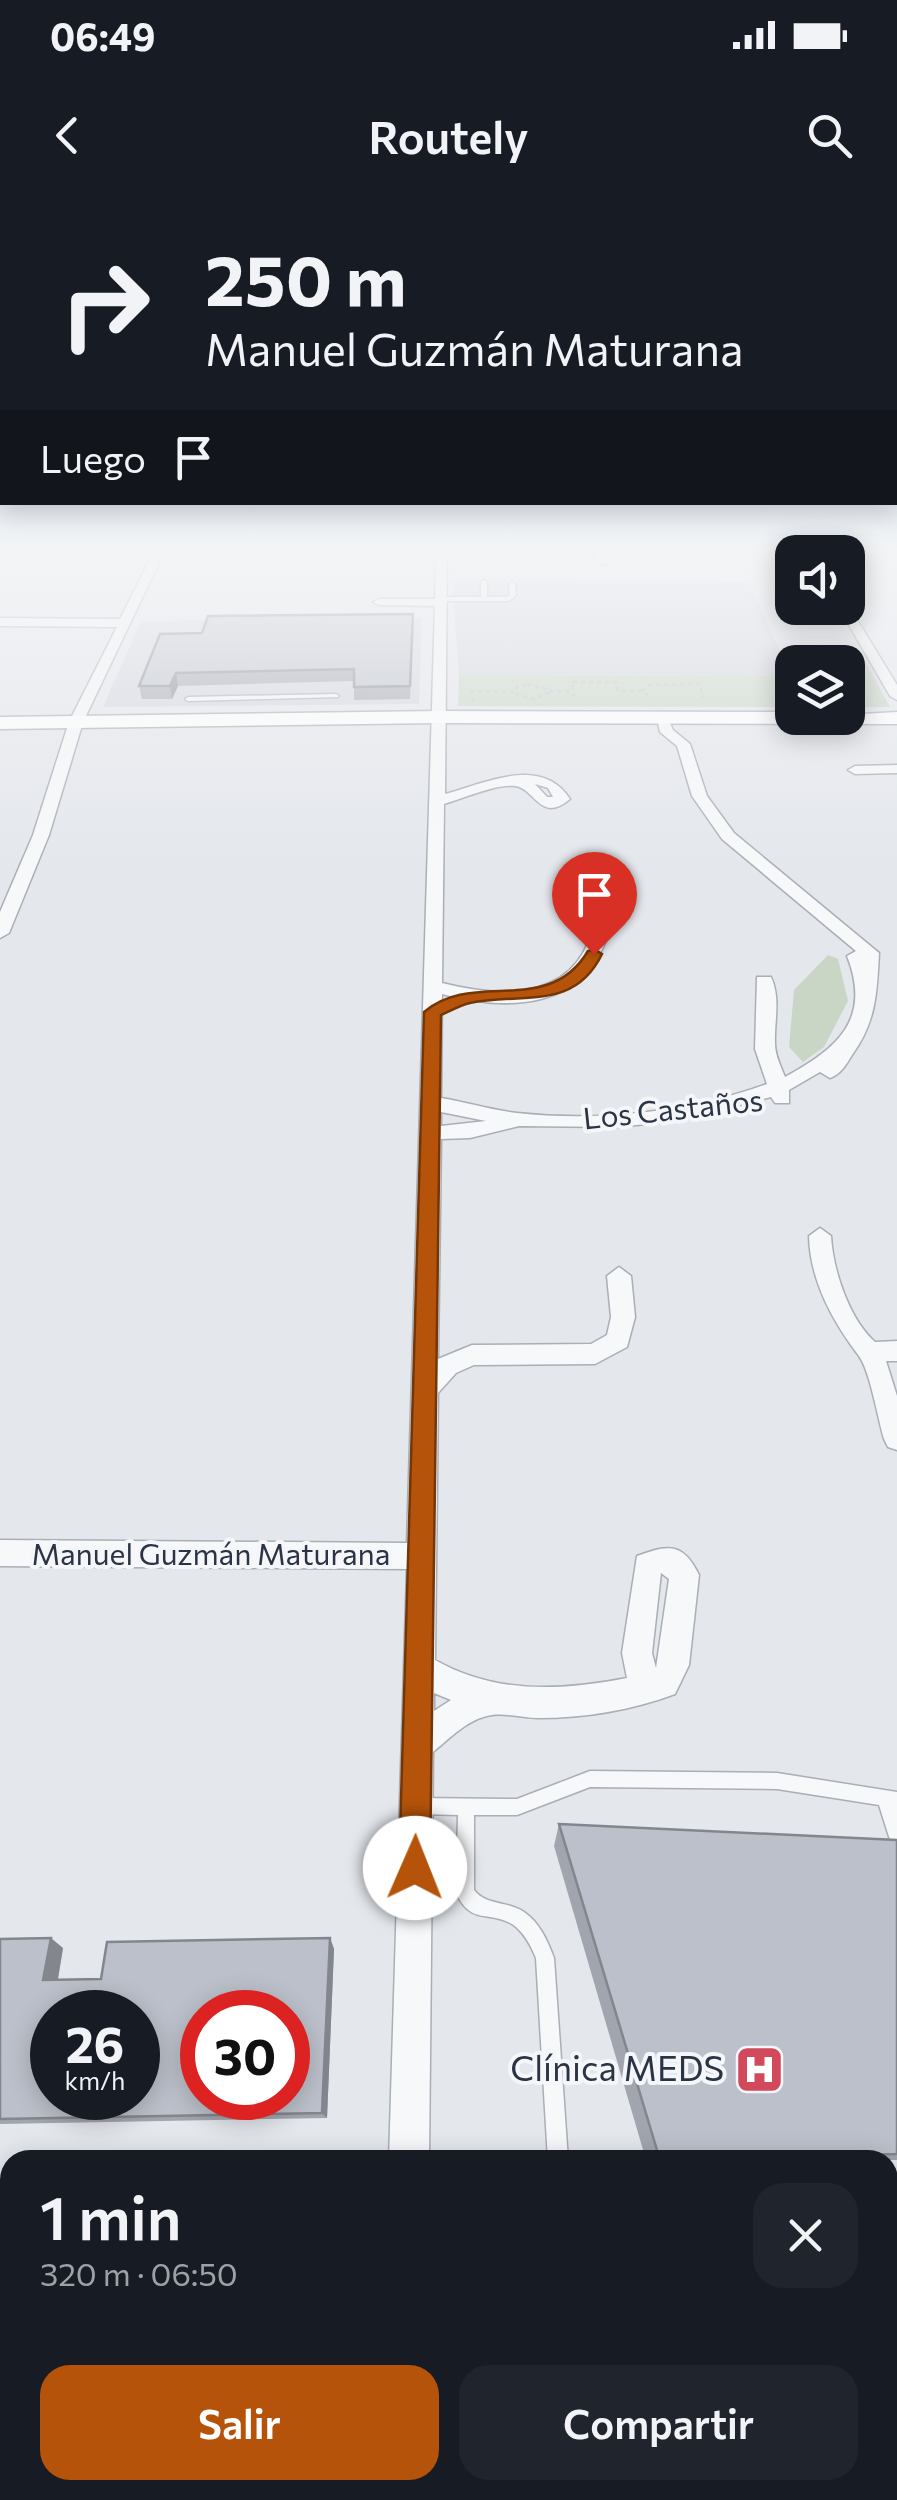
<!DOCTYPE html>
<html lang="es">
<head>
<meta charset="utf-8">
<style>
  :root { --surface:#171b24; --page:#20242c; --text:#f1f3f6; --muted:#9ea1a6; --accent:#b45309 }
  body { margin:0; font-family:Commissioner,sans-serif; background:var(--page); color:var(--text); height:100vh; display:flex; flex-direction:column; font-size:38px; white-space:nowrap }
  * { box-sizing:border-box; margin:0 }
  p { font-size:32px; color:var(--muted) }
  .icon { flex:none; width:55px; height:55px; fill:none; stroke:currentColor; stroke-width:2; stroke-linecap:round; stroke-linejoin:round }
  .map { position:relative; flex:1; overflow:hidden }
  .details { position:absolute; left:0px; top:1950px; width:898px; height:350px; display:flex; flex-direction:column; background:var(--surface); border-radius:30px 30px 0 0; box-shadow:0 5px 25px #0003 }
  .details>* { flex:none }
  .top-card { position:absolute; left:0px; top:0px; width:898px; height:305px; box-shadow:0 5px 25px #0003; background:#171b24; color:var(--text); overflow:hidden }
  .controls { position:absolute; left:775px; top:335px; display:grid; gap:20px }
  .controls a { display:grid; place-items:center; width:90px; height:90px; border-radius:20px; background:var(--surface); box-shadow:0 5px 25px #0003; font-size:50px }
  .speed { position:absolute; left:30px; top:1790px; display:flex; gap:20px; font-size:50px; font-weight:700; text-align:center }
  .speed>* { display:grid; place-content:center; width:130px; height:130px; border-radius:50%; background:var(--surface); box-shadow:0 5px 25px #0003; line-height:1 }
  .speed small { font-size:25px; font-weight:400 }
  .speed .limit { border:15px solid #d22; background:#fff; color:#111 }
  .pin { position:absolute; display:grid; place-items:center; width:85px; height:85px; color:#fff; margin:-102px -42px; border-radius:50% 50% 50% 0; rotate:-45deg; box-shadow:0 0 10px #0007 }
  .pin .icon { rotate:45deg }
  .me { position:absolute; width:110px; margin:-55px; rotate:1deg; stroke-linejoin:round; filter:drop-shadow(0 0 8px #0008) }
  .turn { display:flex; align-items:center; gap:35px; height:210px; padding:0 40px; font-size:45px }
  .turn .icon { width:130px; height:130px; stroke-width:2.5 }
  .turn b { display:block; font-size:70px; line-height:85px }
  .then { display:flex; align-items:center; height:95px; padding:0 40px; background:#0003; gap:20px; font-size:38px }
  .round { display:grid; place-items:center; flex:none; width:105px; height:105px; border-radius:30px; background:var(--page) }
  .summary { display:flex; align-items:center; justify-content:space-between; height:170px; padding:0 40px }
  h1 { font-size:60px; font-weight:600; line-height:75px }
  .action { display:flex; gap:20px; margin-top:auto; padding:20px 40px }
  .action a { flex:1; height:115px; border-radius:30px; background:var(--accent); color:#fff; font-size:40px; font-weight:600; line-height:115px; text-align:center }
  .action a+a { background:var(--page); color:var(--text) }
  .status { display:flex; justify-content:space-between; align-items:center; height:70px; padding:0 50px; background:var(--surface); direction:ltr }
  .status svg { height:28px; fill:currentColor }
  header { display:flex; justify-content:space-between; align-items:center; height:130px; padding:0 40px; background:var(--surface); font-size:45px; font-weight:600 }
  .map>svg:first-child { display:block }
  .built { fill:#d2d6de }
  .green { fill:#c9d6c5 }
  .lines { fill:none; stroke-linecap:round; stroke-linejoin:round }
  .service-casing { stroke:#a9aeb7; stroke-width:3 }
  .minor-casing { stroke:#a9aeb7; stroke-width:3 }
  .secondary-casing { stroke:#a9aeb7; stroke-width:3 }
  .primary-casing { stroke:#a3abb8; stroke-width:2 }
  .path { stroke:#c2c5cb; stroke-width:2.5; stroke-dasharray:4 4; stroke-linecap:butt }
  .service { fill:#f7f8fa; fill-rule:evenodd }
  .minor { fill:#f7f8fa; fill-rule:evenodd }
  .secondary { fill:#fff; fill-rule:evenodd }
  .primary { fill:#fff; fill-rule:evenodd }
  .wall { fill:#a1a5ae }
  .shaded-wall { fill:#83868d }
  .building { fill:#bbc0ca; stroke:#83868d; stroke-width:2.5; fill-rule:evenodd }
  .route { fill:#b45309; stroke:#753606; stroke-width:2.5 }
  .labels { text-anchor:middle; stroke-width:8; stroke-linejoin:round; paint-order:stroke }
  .street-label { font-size:30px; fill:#2b3445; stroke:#f4f6f9 }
  .near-poi-label { font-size:35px; fill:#2b3445; stroke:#f4f6f9; text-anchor:end }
</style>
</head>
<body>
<div class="status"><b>06:49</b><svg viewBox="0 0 49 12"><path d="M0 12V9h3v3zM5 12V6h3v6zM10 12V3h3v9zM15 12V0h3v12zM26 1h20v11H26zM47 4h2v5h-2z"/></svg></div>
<header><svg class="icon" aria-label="back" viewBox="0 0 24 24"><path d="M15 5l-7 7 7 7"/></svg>Routely<svg class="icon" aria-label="search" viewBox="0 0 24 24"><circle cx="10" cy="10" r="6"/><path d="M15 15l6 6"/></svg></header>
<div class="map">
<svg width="897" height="2300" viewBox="0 0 897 2300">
  <rect width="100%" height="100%" fill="#e4e7ec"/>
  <path class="built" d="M 452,381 L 749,382 L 791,476 L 459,475 Z
    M 422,418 L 419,504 L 103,507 L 141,421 Z"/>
  <path class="green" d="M 783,455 L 864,459 L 890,507 L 848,507 L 848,462 L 792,462 L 792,507 L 458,506 L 459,475 L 791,476 Z
    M 828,755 L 838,759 L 848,801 L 824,847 L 803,862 L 789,847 L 794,790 Z"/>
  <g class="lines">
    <defs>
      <path id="service" d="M 484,380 L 487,382 L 487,397 L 507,397 L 510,395 L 509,384 L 512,382 L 515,384 L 516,395 L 509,401 L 441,401 L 438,399 L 441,397 L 481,397 L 481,382 Z
        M 336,494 L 339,496 L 338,497 L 188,501 L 185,499 L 188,497 Z
        M 590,1571 L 777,1573 L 897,1592 L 897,1645 L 891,1643 L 879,1605 L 777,1589 L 590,1587 L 517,1615 L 474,1615 L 474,1690 C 486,1706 509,1701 524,1712 C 540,1723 547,1740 554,1758 L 568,1960 L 548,1960 L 536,1758 C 531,1746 524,1732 512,1724 C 488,1710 472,1726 456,1693 L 458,1615 L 417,1614 L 411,1612 L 409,1606 L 411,1600 L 417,1598 L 517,1599 Z"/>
      <path id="minor" d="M 155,350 L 165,350 L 83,522 L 49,635 L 9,733 L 0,738 L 0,712 L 33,635 L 69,522 L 117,427 L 0,426 L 0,418 L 120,419 Z
        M 437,350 L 447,350 L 445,594 C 486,583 541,555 570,599 C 540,624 536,589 515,586 C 495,584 465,598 444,604 L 442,783 C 509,800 583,799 595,716 C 597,700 589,684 590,672 L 602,672 C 614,690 615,709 609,731 C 587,809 510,812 442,794 L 441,898 C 466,902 491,910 517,913 C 599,922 690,912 767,884 L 755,849 L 757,777 L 771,777 C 781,799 774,821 775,844 C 775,855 781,867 785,877 C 838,848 872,819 847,756 L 856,751 L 722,639 L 692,596 L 677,546 L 660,532 L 656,514 L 666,514 L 673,530 L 690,544 L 707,596 L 734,633 L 879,753 C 877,793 876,822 852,855 C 846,865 841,874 830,878 L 820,872 L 789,890 L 789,903 L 775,903 L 771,897 L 677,921 L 616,927 L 519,926 L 470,938 L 441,939 L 438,1159 L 472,1145 L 591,1144 L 607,1135 L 611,1117 L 607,1076 L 619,1067 L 631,1076 L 635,1117 L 627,1147 L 595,1164 L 474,1165 L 456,1173 L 438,1193 L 435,1460 C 495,1494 560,1491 627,1478 L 622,1453 L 637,1356 C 667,1345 683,1341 699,1375 L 689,1465 L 675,1494 C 632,1510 585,1518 538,1518 C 524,1518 506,1513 492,1515 C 469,1518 450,1538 433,1552 L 429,1960 L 389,1960 L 407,1369 L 0,1366 L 0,1340 L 407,1343 L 435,406 L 379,405 L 373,402 L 379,399 L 435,399 ZM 535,584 L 548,588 L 553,597 L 547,597 ZM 441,912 L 486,921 L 441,926 ZM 661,1373 L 669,1379 L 656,1468 L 652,1453 ZM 434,1493 L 451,1500 L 434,1511 Z
        M 592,350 L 602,350 L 607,364 L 599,364 Z
        M 806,350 L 817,350 L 818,352 L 807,352 Z
        M 848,405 L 897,485 L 897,500 L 890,496 L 839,408 Z
        M 897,565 L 897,573 L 855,574 L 848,570 L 855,566 Z
        M 820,1028 L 831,1036 C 833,1070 849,1119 875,1142 L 897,1141 L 897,1161 L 886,1161 L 897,1196 L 897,1250 L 888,1247 L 884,1239 C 878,1219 870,1171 859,1156 C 833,1122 810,1081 809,1036 Z
        M 92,2290 L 138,2290 L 136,2300 L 90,2300 Z
        M 809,2290 L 855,2290 L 857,2300 L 811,2300 Z"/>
      <path id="secondary" d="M 439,511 L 792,512 L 792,518 L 897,512 L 897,524 L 439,523 L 0,529 L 0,517 Z"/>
      <path id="primary" d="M 897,2016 L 897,2082 L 888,2083 L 888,2017 Z
        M 0,2045 L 10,2045 L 10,2111 L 0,2111 Z
        M 897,2107 L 897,2175 L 888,2176 L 888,2108 Z
        M 0,2114 L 10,2114 L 10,2182 L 0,2182 Z"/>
    </defs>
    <use href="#service" class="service-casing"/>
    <use href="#minor" class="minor-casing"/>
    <use href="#secondary" class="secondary-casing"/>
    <use href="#primary" class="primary-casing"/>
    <path class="path" d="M 527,485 L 543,487 L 549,493 L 534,499 L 516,494 L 517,487 Z
      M 549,491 L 573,491
      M 642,491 L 649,485 L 700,484 L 703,498
      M 574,497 L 572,482 L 616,482 L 618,491 L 642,491 L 648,496
      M 473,501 L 472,491 L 515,492"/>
    <use href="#service" class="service"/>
    <use href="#minor" class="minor"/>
    <use href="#secondary" class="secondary"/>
    <use href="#primary" class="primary"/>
  </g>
  <path class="wall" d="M 413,426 L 410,499 L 354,500 L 354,481 L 178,486 L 172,499 L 142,499 L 139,486 L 202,433 Z
    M 559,1624 L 897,1640 L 897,1960 L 646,1960 L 554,1646 Z
    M 330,1738 L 334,1749 L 327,1918 L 0,1924 L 0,1739 L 63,1748 L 58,1780 L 101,1779 Z"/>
  <path class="shaded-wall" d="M 176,473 L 178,486 L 172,499 L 170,486 Z
    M 51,1738 L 63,1748 L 56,1789 L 43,1780 Z
    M 330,1738 L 334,1749 L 327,1918 L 322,1913 Z"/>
  <path class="building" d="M 413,414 L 410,486 L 354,487 L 354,469 L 176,473 L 170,486 L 139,486 L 160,434 L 202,433 L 208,416 Z
    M 559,1624 L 897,1640 L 897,1954 L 660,1960 Z
    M 51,1738 L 43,1780 L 101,1779 L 107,1742 L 330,1738 L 322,1913 L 0,1919 L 0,1739 ZM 52,1812 L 138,1812 L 138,1898 L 52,1898 ZM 202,1812 L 288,1812 L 288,1898 L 202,1898 Z"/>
  <linearGradient id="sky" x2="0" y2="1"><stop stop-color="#8bb4dd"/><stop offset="0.52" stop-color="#f3f4f6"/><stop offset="1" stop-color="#f3f4f6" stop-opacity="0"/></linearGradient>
  <rect width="897" height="672" fill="url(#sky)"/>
  <path class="route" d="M 594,749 L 602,754 C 574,812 521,792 470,803 C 461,805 450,811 441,815 L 430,1668 L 426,1679 L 415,1684 L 404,1679 L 399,1668 L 424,812 C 474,769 548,818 588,751 Z"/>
  <defs>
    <symbol id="hospital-square" viewBox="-11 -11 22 22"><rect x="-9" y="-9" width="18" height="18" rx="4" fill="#d1495b" stroke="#f4f6f9"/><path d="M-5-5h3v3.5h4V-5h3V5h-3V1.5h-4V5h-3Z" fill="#fff"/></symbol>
  </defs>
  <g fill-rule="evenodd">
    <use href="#hospital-square" x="732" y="1842" width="55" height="55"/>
  </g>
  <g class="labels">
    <g class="street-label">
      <text transform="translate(673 910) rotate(-6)" y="10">Los Castaños</text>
      <text x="211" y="1365">Manuel Guzmán Maturana</text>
    </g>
    <g class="near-poi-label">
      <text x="724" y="1881">Clínica MEDS</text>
    </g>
  </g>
</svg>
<div class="controls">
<a><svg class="icon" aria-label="sound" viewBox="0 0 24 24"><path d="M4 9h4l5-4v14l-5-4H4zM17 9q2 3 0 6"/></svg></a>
<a><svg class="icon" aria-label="layers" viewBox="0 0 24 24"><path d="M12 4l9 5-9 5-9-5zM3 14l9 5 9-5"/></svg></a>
</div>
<div class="speed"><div>26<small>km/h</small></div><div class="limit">30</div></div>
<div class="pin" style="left:594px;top:754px;background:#d93025"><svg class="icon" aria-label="arrive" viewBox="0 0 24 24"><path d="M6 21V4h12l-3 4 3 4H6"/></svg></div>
<svg class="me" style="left:415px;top:1668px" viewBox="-20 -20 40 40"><circle r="19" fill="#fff"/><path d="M0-13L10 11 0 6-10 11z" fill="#b45309"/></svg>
<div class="top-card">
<div class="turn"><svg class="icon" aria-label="right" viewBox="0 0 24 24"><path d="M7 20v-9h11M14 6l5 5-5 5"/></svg><div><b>250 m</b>Manuel Guzmán Maturana</div></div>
<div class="then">Luego<svg class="icon" aria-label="arrive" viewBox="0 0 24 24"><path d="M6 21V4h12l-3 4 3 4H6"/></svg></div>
</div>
<section class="details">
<div class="summary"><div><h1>1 min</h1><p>320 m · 06:50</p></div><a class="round"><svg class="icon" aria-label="close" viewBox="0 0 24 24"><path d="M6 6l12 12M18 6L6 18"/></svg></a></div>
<div class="action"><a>Salir</a><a>Compartir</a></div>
</section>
</div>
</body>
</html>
